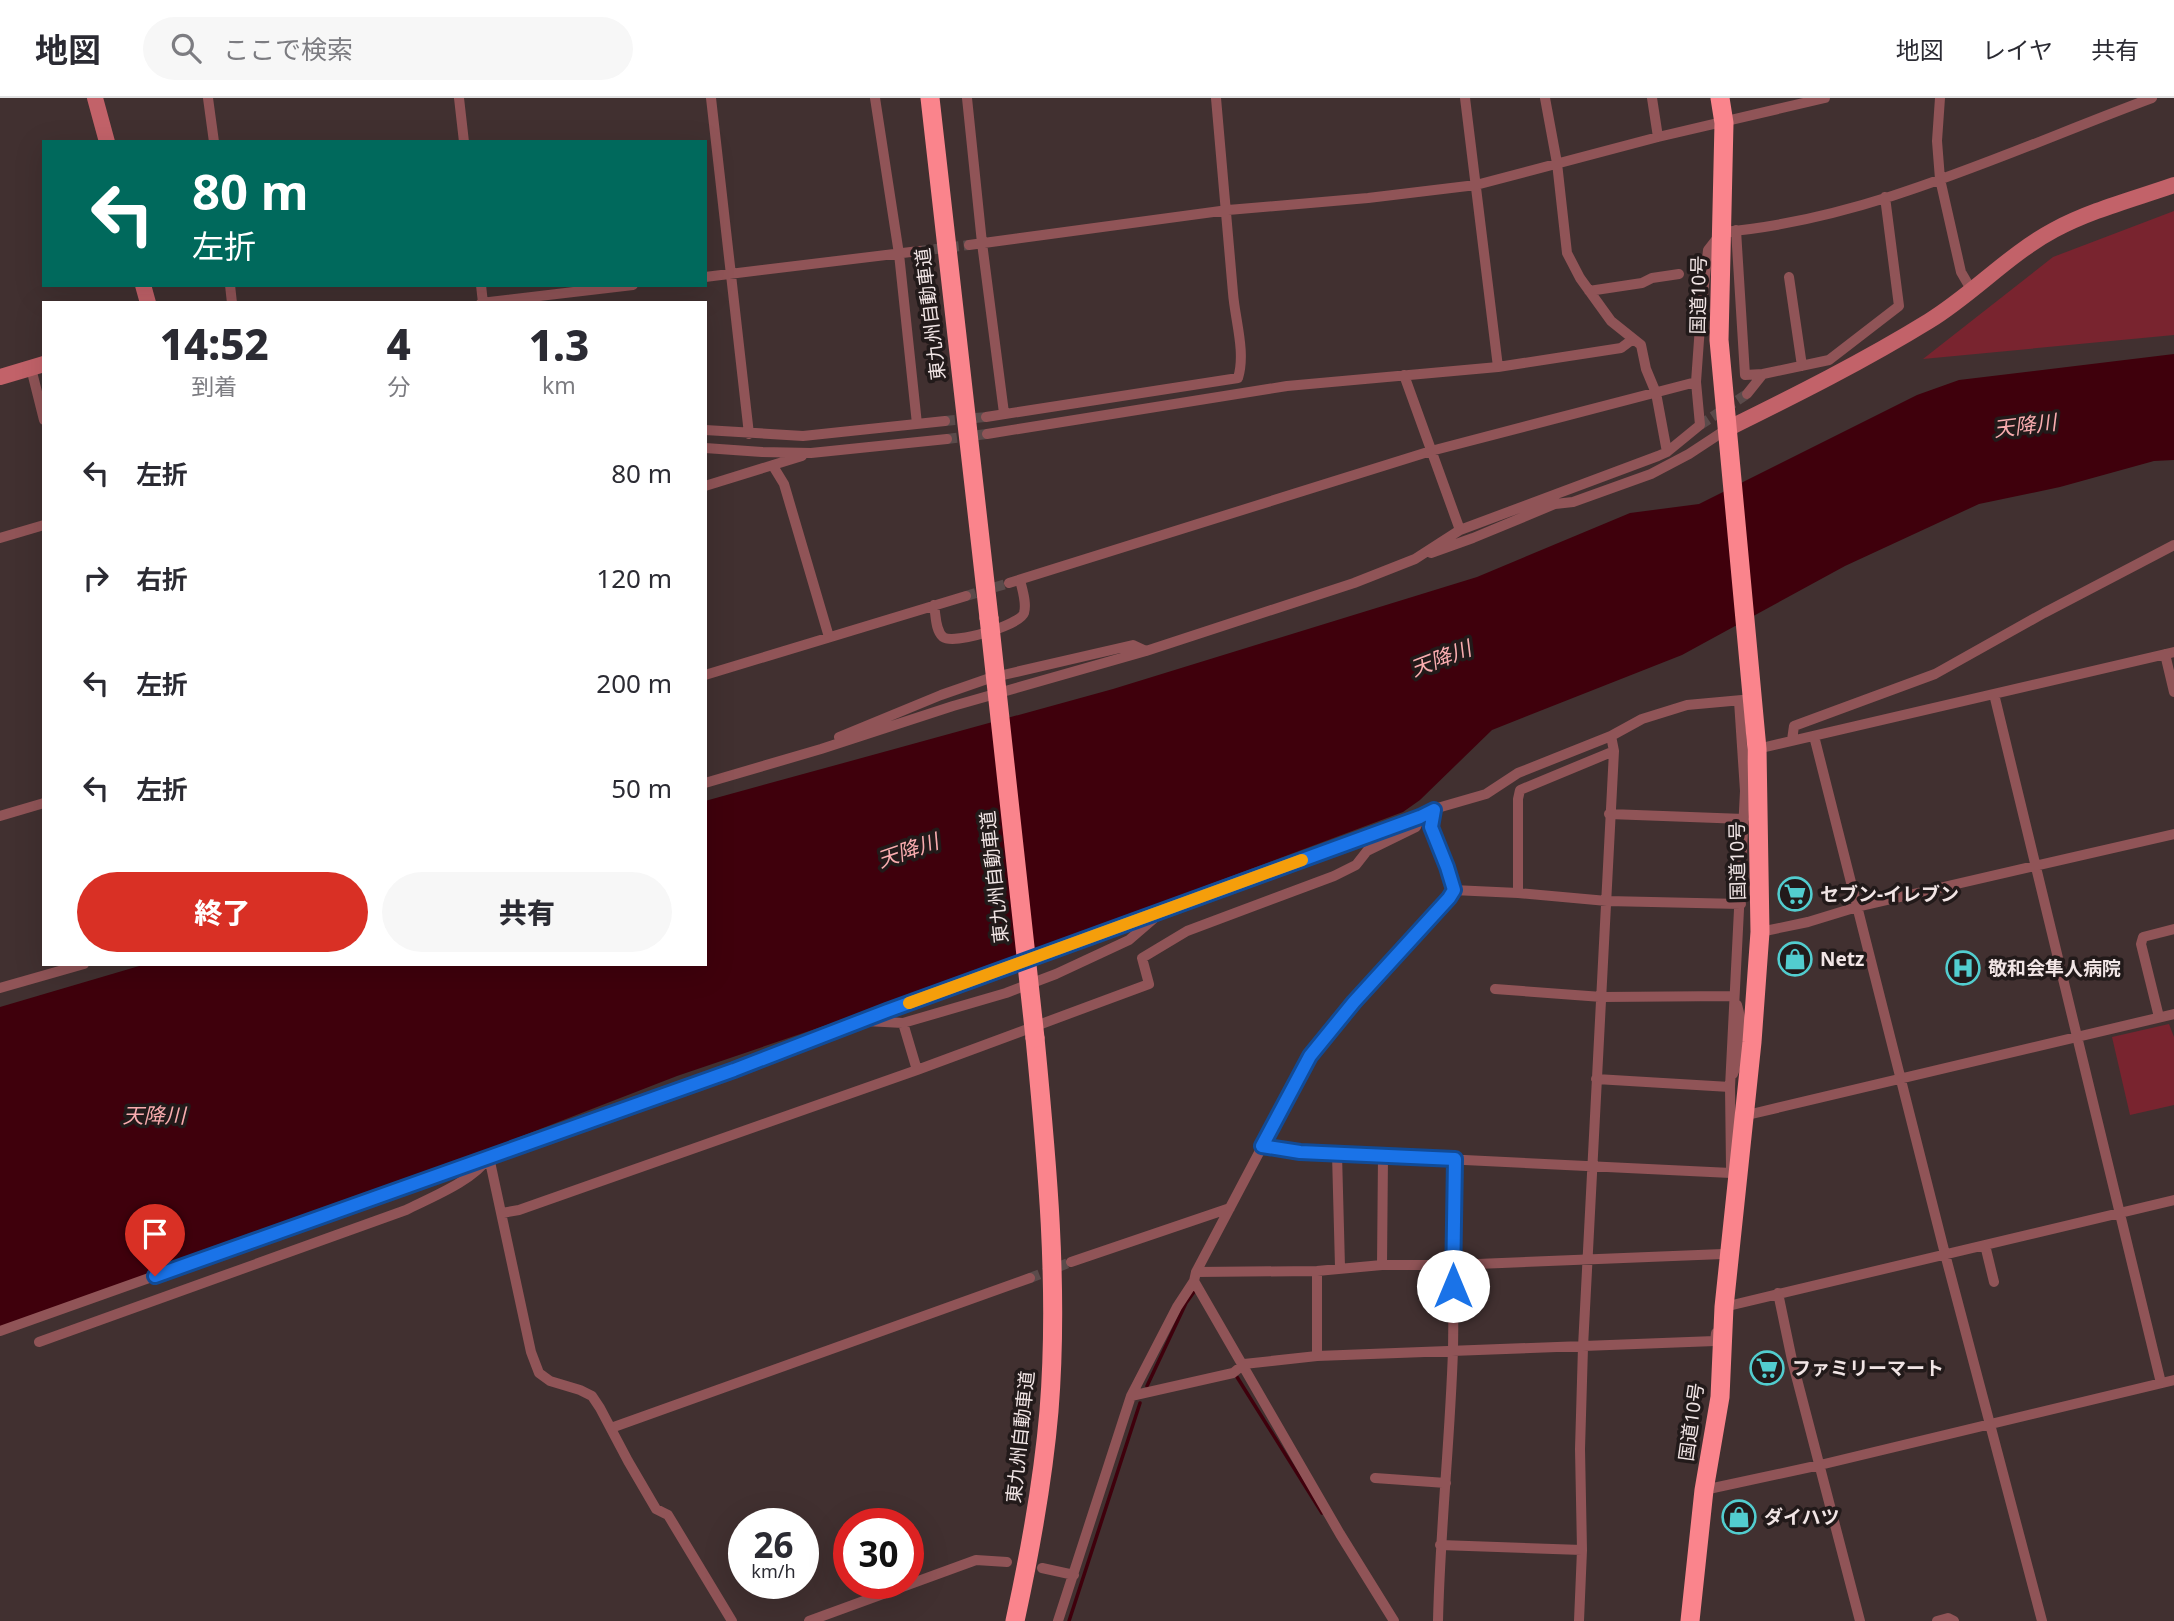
<!DOCTYPE html>
<html lang="ja">
<head>
<meta charset="utf-8">
<style>
  :root { --surface:#fff; --page:#f7f7f7; --text:#2b2b33; --muted:#7c7c81; --line:#e1e1e2; --accent:#d93025 }
  body { margin:0; font-family:"Noto Sans","Noto Sans JP",sans-serif; background:var(--page); color:var(--text); height:100vh; display:flex; flex-direction:column; font-size:26px; white-space:nowrap }
  * { box-sizing:border-box; margin:0 }
  p { font-size:23px; color:var(--muted) }
  .icon { flex:none; width:38px; height:38px; fill:none; stroke:currentColor; stroke-width:2; stroke-linecap:round; stroke-linejoin:round }
  .map { position:relative; flex:1; overflow:hidden }
  .panel { position:absolute; left:42px; top:203px; width:665px; height:665px; display:flex; flex-direction:column; background:var(--surface); border-radius:0px; box-shadow:0 7px 28px #0002 }
  .panel>* { flex:none }
  .top-card { position:absolute; left:42px; top:42px; width:665px; height:147px; border-radius:0px; box-shadow:0 7px 28px #0002; background:#00695c; color:#fff; overflow:hidden }
  .speed { position:absolute; left:728px; top:1410px; display:flex; gap:14px; font-size:35px; font-weight:700; text-align:center }
  .speed>* { display:grid; place-content:center; width:91px; height:91px; border-radius:50%; background:var(--surface); box-shadow:0 7px 28px #0002; line-height:1 }
  .speed small { font-size:18px; font-weight:400 }
  .speed .limit { border:10px solid #d22; background:#fff; color:#111 }
  .pin { position:absolute; display:grid; place-items:center; width:60px; height:60px; color:#fff; margin:-72px -30px; border-radius:50% 50% 50% 0; rotate:-45deg; box-shadow:0 0 7px #0007 }
  .pin .icon { rotate:45deg }
  .me { position:absolute; width:77px; margin:-38px; rotate:0deg; stroke-linejoin:round; filter:drop-shadow(0 0 5px #0008) }
  .turn { display:flex; align-items:center; gap:24px; height:147px; padding:0 35px; font-size:32px }
  .turn .icon { width:91px; height:91px; stroke-width:2.5 }
  .turn b { display:block; font-size:49px; line-height:60px }
  .eta { display:flex; justify-content:space-evenly; align-items:center; height:119px; text-align:center }
  .eta b { font-size:42px; font-weight:800; line-height:49px }
  .button { display:flex; gap:14px; margin-top:auto; padding:14px 35px }
  .button a { flex:1; height:80px; border-radius:42px; background:var(--accent); color:#fff; font-size:28px; font-weight:800; line-height:80px; text-align:center }
  .button a+a { background:var(--page); color:var(--text) }
  ul { padding:0; list-style:none }
  li { display:flex; align-items:center; gap:21px; height:105px; padding:0 35px }
  li div { flex:1 }
  li b { display:block; font-size:26px }
  li em { font-style:normal }
  header { display:flex; align-items:center; gap:42px; box-sizing:border-box; height:98px; padding:0 35px; background:var(--surface); border-bottom:2px solid var(--line) }
  header strong { font-size:33px }
  nav { display:flex; gap:38px; margin-inline-start:auto; font-size:24px }
  .search { width:490px; height:63px; background:var(--page); display:flex; align-items:center; gap:18px; box-sizing:border-box; padding:0 24px; border-radius:38px; color:var(--muted); font-size:26px }
  .map>svg:first-child { display:block }
  .green { fill:#79242f }
  .water { fill:#3f000c }
  .lines { fill:none; stroke-linecap:round; stroke-linejoin:round }
  .stream { stroke:#3f000c; stroke-width:3.5 }
  .street-tunnel { stroke:#5b4b4b; stroke-width:10; stroke-dasharray:10 5; stroke-linecap:butt }
  .street { stroke:#905457; stroke-width:10 }
  .secondary { stroke:#c26269; stroke-width:16 }
  .highway { stroke:#fa848c; stroke-width:19 }
  .highway-bridge { stroke:#fa848c; stroke-width:19 }
  .route-casing { stroke:#114b97; stroke-width:18 }
  .route { stroke:#1a73e8; stroke-width:12 }
  .slow { stroke:#f59e0b; stroke-width:12 }
  .labels { text-anchor:middle; stroke-width:7; stroke-linejoin:round; paint-order:stroke }
  .street-label { font-size:19px; fill:#f1e5e5; stroke:#221a1a }
  .poi-label { font-size:19px; font-weight:bold; fill:#f1e5e5; stroke:#221a1a; text-anchor:start }
  .water-label { font-size:21px; font-style:italic; fill:#f9acaf; stroke:#221a1a }
</style>
</head>
<body>
<header>
<strong>地図</strong>
<div class="search"><svg class="icon" aria-label="search" viewBox="0 0 24 24"><circle cx="10" cy="10" r="6"/><path d="M15 15l6 6"/></svg>ここで検索</div>
<nav><a>地図</a><a>レイヤ</a><a>共有</a></nav>
</header>
<div class="map">
<svg width="2174" height="1523" viewBox="0 0 2174 1523">
  <rect width="100%" height="100%" fill="#413030"/>
  <path class="green" d="M 2174,113 L 2174,237 L 1923,261 L 2053,159 Z
    M 2169,926 L 2174,939 L 2174,1007 L 2130,1017 L 2112,939 Z"/>
  <path class="water" d="M 2174,256 L 2174,362 L 2154,363 L 2060,389 L 1979,406 L 1845,468 L 1682,557 L 1492,632 L 1420,702 L 1403,714 L 912,898 L 677,978 L 331,1112 L 0,1230 L 0,909 L 146,866 L 705,866 L 705,703 L 1113,591 L 1477,479 L 1630,415 L 1699,406 L 1917,297 L 1959,282 Z"/>
  <g class="lines">
    <path class="stream" d="M 1237,1279 L 1322,1415
      M 1147,1288 L 1186,1205 L 1196,1191
      M 1069,1523 L 1140,1305"/>
    <path class="street-tunnel" d="M 919,153 L 969,147
      M 945,323 L 986,319
      M 1700,327 L 1747,296
      M 947,341 L 987,336
      M 966,498 L 1009,485
      M 1030,1180 L 1071,1164"/>
    <path class="street" d="M 208,0 L 214,44
      M 459,0 L 464,44
      M 711,0 L 749,336
      M 875,0 L 899,156 L 917,326
      M 967,0 L 982,145 L 1004,315
      M 1465,0 L 1498,269
      M 1545,0 L 1557,65 L 1567,155 L 1580,180 L 1611,223 L 1641,247 L 1646,271 L 1656,295 L 1667,354
      M 1652,0 L 1658,39
      M 1940,0 L 1937,43 L 1940,81 L 1961,174 L 1972,193
      M 1736,132 L 1745,277 L 1763,276
      M 969,147 L 1228,112 L 1368,100 L 1476,87 L 1658,39 L 1825,0
      M 705,179 L 919,153
      M 1789,179 L 1802,268
      M 230,187 L 232,205
      M 481,187 L 483,205
      M 1589,193 L 1642,185 L 1652,180 L 1679,176
      M 481,205 L 633,187
      M 31,270 L 44,322
      M 1404,277 L 1460,432
      M 1747,296 L 1763,276 L 1829,262 L 1899,208 L 1885,99
      M 986,319 L 1238,280 C 1246,254 1235,222 1233,195 C 1227,130 1222,65 1216,0
      M 705,332 L 803,338 L 945,323
      M 987,336 L 1287,288 L 1498,269 L 1621,250 L 1633,241
      M 705,350 L 762,354 L 811,355 L 947,341
      M 773,368 L 784,386 L 829,539
      M 705,388 L 802,358
      M 0,440 L 44,427
      M 1431,455 L 1473,440 L 1555,406 L 1573,404 L 1651,376 L 1689,356 L 1727,331
      M 1009,485 L 1431,353 L 1696,284
      M 934,507 C 936,517 935,532 943,539 C 954,547 1020,527 1024,515 C 1027,505 1022,491 1020,482
      M 2165,556 L 2174,594
      M 705,577 L 966,498
      M 1994,596 L 2161,1285
      M 1814,638 L 1945,1156 L 2042,1523
      M 839,639 L 941,597 L 990,580 L 1133,547 L 1146,553
      M 1792,642 L 1794,628 L 1935,576 L 2044,515 L 2174,447
      M 1757,651 L 2174,554
      M 705,685 L 821,651 L 953,608 L 1146,553 L 1354,485 L 1415,461 L 1460,432 L 1658,358 L 1667,354 L 1700,327 L 1696,284 L 1701,214 L 1708,152 L 1722,134 C 1869,122 2014,51 2152,0
      M 1609,716 L 1744,721
      M 0,718 L 44,705
      M 1453,792 L 1518,795 L 1607,803 L 1741,806
      M 1518,795 L 1518,701 L 1520,692 L 1614,653
      M 1760,834 L 1808,824 L 1857,809 L 2174,736
      M 0,890 L 84,866
      M 1495,891 L 1602,899 L 1734,898
      M 2159,919 L 2141,846 L 2143,839 L 2174,831
      M 866,923 L 903,925 L 1006,895 L 1056,876 L 1129,842 L 1158,817
      M 903,925 L 917,972
      M 1733,976 C 1743,953 1744,931 1737,907
      M 1596,981 L 1730,989
      M 1743,1018 L 2174,916
      M 1262,1048 L 1300,1054 L 1731,1075
      M 1337,1056 L 1340,1169
      M 489,1059 L 531,1254 L 539,1275 L 550,1283 L 580,1292 L 592,1298 L 600,1310 L 628,1363 L 656,1411 L 668,1417 L 732,1523
      M 1731,1069 L 1730,989 L 1745,693 L 1739,603
      M 502,1115 L 519,1112 L 917,972 L 1149,886 L 1142,860 L 1187,833 L 1334,778 L 1356,767 L 1367,753 L 1416,729 L 1420,719
      M 1985,1147 L 1994,1184
      M 1071,1164 L 1230,1110
      M 1382,1167 L 1383,1058
      M 1196,1174 L 1317,1173 L 1382,1167 L 1453,1167 L 1723,1156
      M 1194,1183 L 1340,1436 L 1394,1523
      M 1778,1195 L 1792,1262 L 1860,1523
      M 1724,1209 L 2174,1102
      M 0,1233 L 734,972 L 862,923 L 1420,719 L 1434,711 L 1486,696 L 1518,675 L 1611,638 L 1642,621 L 1687,607 L 1753,601
      M 39,1244 L 406,1112 C 432,1099 473,1083 489,1059
      M 1317,1258 L 1317,1173
      M 1131,1298 L 1233,1275 L 1244,1266 L 1317,1258 L 1715,1243 L 1716,1235
      M 611,1330 L 1030,1180
      M 1375,1380 L 1446,1385
      M 1704,1392 L 1820,1367 L 2174,1282
      M 1440,1447 L 1582,1452
      M 1042,1470 L 1074,1477
      M 809,1523 L 976,1462 L 1007,1464
      M 1058,1523 L 1131,1298 L 1177,1209 L 1194,1183 L 1196,1174 L 1310,958 L 1354,904 L 1449,800 L 1453,792 L 1447,769 L 1431,729 L 1434,711
      M 1438,1523 C 1440,1433 1450,1343 1453,1252 C 1454,1189 1453,1125 1455,1061
      M 1579,1523 L 1582,1452 L 1580,1351 L 1583,1249 L 1614,653 L 1611,638
      M 1937,1523 L 1948,1520 L 1954,1523"/>
    <path class="secondary" d="M 95,0 L 107,44
      M 143,187 L 148,205
      M 0,279 L 44,266
      M 1727,331 C 1796,297 1864,263 1929,223 C 1973,196 2009,156 2054,132 C 2091,112 2134,101 2174,87"/>
    <path class="highway" d="M 930,0 L 989,520
      M 1015,1523 C 1030,1454 1043,1383 1049,1313 C 1059,1189 1047,1063 1035,940
      M 1690,1523 L 1704,1392 L 1720,1299 L 1724,1209 L 1752,944 L 1760,834 L 1757,651 L 1719,242 L 1724,25 L 1720,0"/>
    <path class="highway-bridge" d="M 989,520 L 1035,940"/>
  </g>
  <g class="lines">
    <defs>
      <path id="route" d="M 155,1178 L 734,972 L 887,913 L 1420,719 L 1434,712 L 1431,729 L 1447,769 L 1454,792 L 1449,800 L 1354,904 L 1310,958 L 1262,1048 L 1300,1054 L 1455,1061 L 1453,1188"/>
    </defs>
    <use href="#route" class="route-casing"/>
    <use href="#route" class="route"/>
    <path class="slow" d="M 909,905 L 1302,762"/>
  </g>
  <defs>
    <symbol id="supermarket-ring" viewBox="-11 -11 22 22"><circle r="9.5" fill="#221a1a" stroke="#52cdcf" stroke-width="1.5"/><path d="M-6-5.5h2.5l.6 2H6L4.5 2H-2.5L-4.4-4H-6ZM-1.5 3.2a1.3 1.3 0 1 0 .1 0ZM3 3.2a1.3 1.3 0 1 0 .1 0Z" fill="#52cdcf"/></symbol>
    <symbol id="shop-ring" viewBox="-11 -11 22 22"><circle r="9.5" fill="#221a1a" stroke="#52cdcf" stroke-width="1.5"/><path d="M-5-2.5h2.3a2.7 3.5 0 0 1 5.4 0H5L5.5 6h-11ZM-1.5-2.5h3a1.5 2.3 0 0 0-3 0Z" fill="#52cdcf"/></symbol>
    <symbol id="hospital-ring" viewBox="-11 -11 22 22"><circle r="9.5" fill="#221a1a" stroke="#52cdcf" stroke-width="1.5"/><path d="M-5-5h3v3.5h4V-5h3V5h-3V1.5h-4V5h-3Z" fill="#52cdcf"/></symbol>
  </defs>
  <g fill-rule="evenodd">
    <use href="#supermarket-ring" x="1776" y="777" width="38" height="38"/>
    <use href="#shop-ring" x="1776" y="842" width="38" height="38"/>
    <use href="#hospital-ring" x="1944" y="851" width="38" height="38"/>
    <use href="#supermarket-ring" x="1748" y="1251" width="38" height="38"/>
    <use href="#shop-ring" x="1720" y="1400" width="38" height="38"/>
  </g>
  <g class="labels">
    <g class="street-label">
      <text transform="translate(1698 197) rotate(-89)" y="7">国道10号</text>
      <text transform="translate(930 216) rotate(-97)" y="7">東九州自動車道</text>
      <text transform="translate(1737 763) rotate(-91)" y="7">国道10号</text>
      <text transform="translate(994 779) rotate(-96)" y="7">東九州自動車道</text>
      <text transform="translate(1691 1324) rotate(-82)" y="7">国道10号</text>
      <text transform="translate(1020 1339) rotate(-84)" y="7">東九州自動車道</text>
    </g>
    <g class="poi-label">
      <text x="1820" y="803">セブン-イレブン</text>
      <text x="1820" y="868">Netz</text>
      <text x="1988" y="877">敬和会隼人病院</text>
      <text x="1792" y="1277">ファミリーマート</text>
      <text x="1764" y="1426">ダイハツ</text>
    </g>
    <g class="water-label">
      <text transform="translate(2025 328) rotate(-7)" y="7">天降川</text>
      <text transform="translate(1441 561) rotate(-21)" y="7">天降川</text>
      <text transform="translate(908 753) rotate(-19)" y="7">天降川</text>
      <text x="154" y="1025">天降川</text>
    </g>
  </g>
</svg>
<div class="speed"><div>26<small>km/h</small></div><div class="limit">30</div></div>
<div class="pin" style="left:155px;top:1178px;background:#d93025"><svg class="icon" aria-label="arrive" viewBox="0 0 24 24"><path d="M6 21V4h12l-3 4 3 4H6"/></svg></div>
<svg class="me" style="left:1453px;top:1188px" viewBox="-20 -20 40 40"><circle r="19" fill="#fff"/><path d="M0-13L10 11 0 6-10 11z" fill="#1a73e8"/></svg>
<div class="top-card">
<div class="turn"><svg class="icon" aria-label="left" viewBox="0 0 24 24"><path d="M17 20v-9H6M10 6l-5 5 5 5"/></svg><div><b>80 m</b>左折</div></div>
</div>
<section class="panel">
<div class="eta">
<div><b>14:52</b><p>到着</p></div>
<div><b>4</b><p>分</p></div>
<div><b>1.3</b><p>km</p></div>
</div>
<ul>
<li><svg class="icon" aria-label="left" viewBox="0 0 24 24"><path d="M17 20v-9H6M10 6l-5 5 5 5"/></svg><div><b>左折</b></div><em>80 m</em></li>
<li><svg class="icon" aria-label="right" viewBox="0 0 24 24"><path d="M7 20v-9h11M14 6l5 5-5 5"/></svg><div><b>右折</b></div><em>120 m</em></li>
<li><svg class="icon" aria-label="left" viewBox="0 0 24 24"><path d="M17 20v-9H6M10 6l-5 5 5 5"/></svg><div><b>左折</b></div><em>200 m</em></li>
<li><svg class="icon" aria-label="left" viewBox="0 0 24 24"><path d="M17 20v-9H6M10 6l-5 5 5 5"/></svg><div><b>左折</b></div><em>50 m</em></li>
</ul>
<div class="button"><a>終了</a><a>共有</a></div>
</section>
</div>
</body>
</html>
